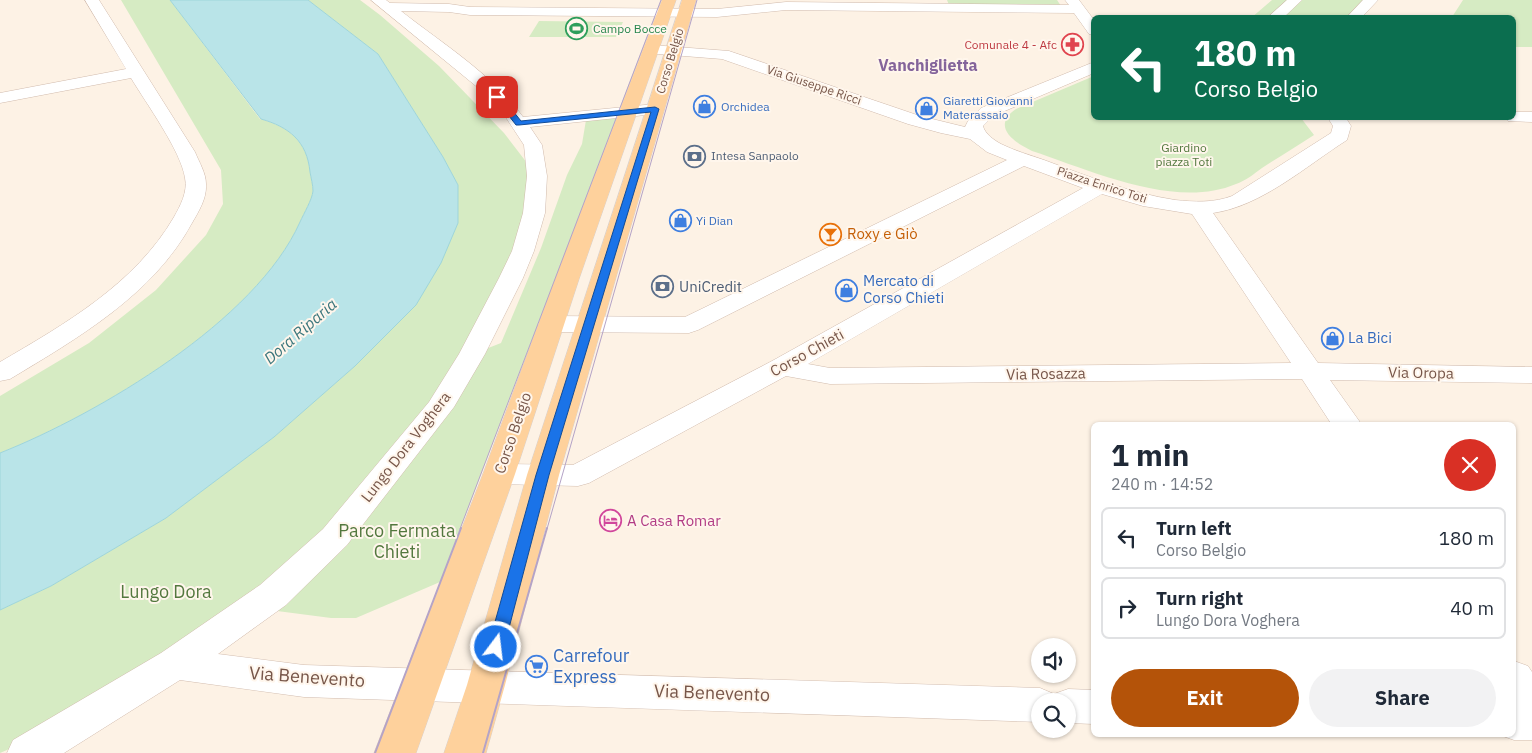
<!DOCTYPE html>
<html lang="en">
<head>
<meta charset="utf-8">
<style>
  :root { --surface:#fff; --page:#f2f2f3; --text:#1f2937; --muted:#747a83; --line:#e0e1e3; --accent:#b45309 }
  body { margin:0; font-family:"IBM Plex Sans",sans-serif; background:var(--page); color:var(--text); height:100vh; display:flex; flex-direction:column; font-size:19px; white-space:nowrap }
  * { box-sizing:border-box; margin:0 }
  p { font-size:16px; color:var(--muted) }
  .icon { flex:none; width:28px; height:28px; fill:none; stroke:currentColor; stroke-width:2; stroke-linecap:round; stroke-linejoin:round }
  .map { position:relative; flex:1; overflow:hidden }
  .panel { position:absolute; left:1091px; top:422px; width:425px; height:315px; display:flex; flex-direction:column; background:var(--surface); border-radius:8px; box-shadow:0 1px 4px #0004 }
  .panel>* { flex:none }
  .hud { position:absolute; left:1091px; top:15px; width:425px; height:105px; border-radius:8px; box-shadow:0 1px 4px #0004; background:#0b6e4f; color:#fff; overflow:hidden }
  .buttons { position:absolute; left:1031px; top:638px; display:grid; gap:10px }
  .buttons a { display:grid; place-items:center; width:45px; height:45px; border-radius:50%; background:var(--surface); box-shadow:0 1px 4px #0004; font-size:25px }
  .pin { position:absolute; display:grid; place-items:center; width:42px; height:42px; color:#fff; margin:-21px; border-radius:10px; box-shadow:0 2px 8px #0006 }
  .me { position:absolute; width:55px; margin:-28px; rotate:15deg; stroke-linejoin:round; filter:drop-shadow(0 0 4px #0008) }
  .turn { display:flex; align-items:center; gap:18px; height:105px; padding:0 20px; font-size:22px }
  .turn .icon { width:65px; height:65px; stroke-width:2.5 }
  .turn b { display:block; font-size:35px; line-height:42px }
  .round { display:grid; place-items:center; flex:none; width:52px; height:52px; border-radius:26px; background:var(--page) }
  .summary { display:flex; align-items:center; justify-content:space-between; height:85px; padding:0 20px }
  h1 { font-size:30px; font-weight:800; line-height:38px }
  .primary-button { display:flex; gap:10px; margin-top:auto; padding:10px 20px }
  .primary-button a { flex:1; height:58px; border-radius:30px; background:var(--accent); color:#fff; font-size:20px; font-weight:800; line-height:58px; text-align:center }
  .primary-button a+a { background:var(--page); color:var(--text) }
  ul { padding:0; list-style:none }
  li { display:flex; align-items:center; gap:15px; height:62px; margin:0 10px 8px; padding:0 10px; border:2px solid var(--line); border-radius:8px }
  li div { flex:1 }
  li b { display:block; font-size:19px }
  li em { font-style:normal }
  .map>svg:first-child { display:block }
  .green { fill:#d6ebc3 }
  .water { fill:#b9e4e8; stroke:#9ed5da }
  .lines { fill:none; stroke-linecap:round; stroke-linejoin:round }
  .minor-casing { stroke:#d1bbad; stroke-width:1 }
  .major-casing { stroke:#d9d0cc; stroke-width:1 }
  .minor { fill:#fff; fill-rule:evenodd }
  .major { fill:#fed19c; fill-rule:evenodd }
  .tram-far1 { stroke:#b4a3c7; stroke-width:1 }
  .tram { stroke:#b4a3c7; stroke-width:2 }
  .route { fill:#1a73e8; stroke:#114b97 }
  .labels { text-anchor:middle; stroke-width:4; stroke-linejoin:round; paint-order:stroke }
  .far-leisure-label { font-size:12px; fill:#27864d; stroke:#fff6ec; text-anchor:start }
  .far-health-label { font-size:12px; fill:#be3a42; stroke:#fff6ec; text-anchor:end }
  .far-street-label { font-size:12px; fill:#775649; stroke:#fff6ec }
  .far-shop-label { font-size:12px; fill:#366cbe; stroke:#fff6ec; text-anchor:start }
  .far-park-label { font-size:12px; fill:#53783e; stroke:#fff6ec }
  .far-service-label { font-size:12px; fill:#4e5e75; stroke:#fff6ec; text-anchor:start }
  .food-label { font-size:15px; fill:#c56008; stroke:#fff6ec; text-anchor:start }
  .shop-label { font-size:15px; fill:#366cbe; stroke:#fff6ec; text-anchor:start }
  .service-label { font-size:15px; fill:#4e5e75; stroke:#fff6ec; text-anchor:start }
  .street-label { font-size:15px; fill:#775649; stroke:#fff6ec }
  .hotel-label { font-size:15px; fill:#b23c85; stroke:#fff6ec; text-anchor:start }
  .far-district-label { font-size:16px; font-weight:bold; fill:#84649b; stroke:#fff6ec }
  .water-label { font-size:16px; font-style:italic; fill:#3c777d; stroke:#fff6ec }
  .near-park-label { font-size:18px; fill:#53783e; stroke:#fff6ec }
  .near-shop-label { font-size:18px; fill:#366cbe; stroke:#fff6ec; text-anchor:start }
  .near-street-label { font-size:18px; fill:#775649; stroke:#fff6ec }
</style>
</head>
<body>
<div class="map">
<svg width="1532" height="753" viewBox="0 0 1532 753">
  <rect width="100%" height="100%" fill="#fdf2e5"/>
  <path class="green" d="M 121,0 L 170,0 L 260,119 C 289,127 307,141 310,172 C 311,178 313,185 313,191 C 312,200 304,213 300,222 C 256,321 98,414 0,453 L 0,396 L 89,343 L 156,290 L 206,235 L 223,204 L 221,170 Z
    M 308,0 L 360,0 L 380,15 L 439,66 L 504,133 L 537,176 L 534,213 L 473,354 L 501,343 L 541,248 L 567,175 L 582,144 L 586,120 L 616,118 L 440,582 L 356,618 L 331,618 L 247,607 L 37,737 L 0,753 L 0,610 L 51,586 L 166,518 L 274,437 L 355,366 L 416,305 L 458,223 L 458,185 L 443,157 L 378,54 Z
    M 947,0 L 1057,0 L 1061,6 L 949,5 Z
    M 1272,0 L 1376,0 L 1356,17 L 1251,18 Z
    M 1463,0 L 1532,0 L 1532,47 L 1514,47 L 1514,18 L 1452,17 Z
    M 539,21 L 623,22 L 616,37 L 529,37 Z
    M 1094,76 L 1094,118 L 1301,118 L 1314,135 C 1297,146 1279,157 1262,168 C 1254,174 1245,181 1236,184 C 1175,210 1090,170 1032,151 C 1013,142 991,126 1016,109 Z"/>
  <path class="water" d="M 170,0 L 308,0 L 378,54 L 443,157 L 458,185 L 458,223 L 441,263 L 416,305 L 355,366 L 274,437 L 166,518 L 51,586 L 0,610 L 0,453 C 98,414 256,321 300,222 C 304,213 312,200 313,191 C 313,185 311,178 310,172 C 307,141 289,127 261,119 Z"/>
  <g class="lines">
    <defs>
      <path id="minor" d="M 85,0 L 99,0 L 195,152 C 199,162 206,173 206,184 C 207,198 199,211 192,223 C 153,295 78,338 10,379 L 0,381 L 0,362 C 65,324 135,284 174,217 C 180,206 188,192 185,178 C 181,151 146,103 131,78 L 0,103 L 0,93 L 126,69 Z
        M 371,0 L 386,0 L 390,3 L 449,4 L 470,7 L 717,9 L 786,2 L 1069,5 L 1065,0 L 1079,0 L 1094,20 L 1094,35 L 1089,34 L 1074,13 L 786,10 L 717,17 L 470,15 L 449,12 L 401,11 C 443,44 492,74 523,117 L 655,104 L 661,105 L 664,109 L 661,113 L 655,114 L 530,127 L 542,145 L 547,176 L 545,213 L 534,251 L 523,278 L 485,354 L 454,407 L 347,545 L 286,605 L 218,654 L 304,665 L 1040,688 L 1054,694 L 1068,689 L 1094,690 L 1094,724 L 1068,723 L 1068,701 L 1040,701 L 1040,722 L 304,697 L 180,680 L 64,753 L 7,753 L 13,740 L 161,653 L 260,585 L 323,529 L 429,402 L 459,354 L 499,278 L 512,251 L 523,213 L 527,176 L 524,145 L 501,110 L 482,91 Z
        M 1287,0 L 1302,0 L 1283,18 L 1267,18 Z
        M 1363,0 L 1378,0 L 1361,18 L 1346,18 Z
        M 651,45 L 729,51 L 920,116 L 965,127 L 968,121 L 981,108 L 1094,62 L 1094,73 L 993,116 L 983,126 C 985,134 994,140 1001,144 C 1015,151 1030,155 1044,160 C 1087,176 1130,193 1175,200 C 1194,202 1214,203 1232,196 L 1331,133 L 1333,126 L 1328,118 L 1346,118 L 1351,126 L 1347,140 C 1306,166 1262,206 1213,213 L 1318,363 L 1532,367 L 1532,383 L 1330,380 L 1362,425 L 1332,425 L 1302,379 L 830,384 L 786,376 L 589,483 L 578,486 L 499,484 L 488,481 L 483,474 L 488,467 L 499,464 L 573,465 L 772,361 L 1083,188 L 1024,166 L 698,330 L 689,333 L 551,332 L 542,329 L 538,324 L 542,319 L 551,316 L 685,317 L 1007,160 L 987,152 L 970,139 L 941,133 L 908,124 L 722,59 L 646,53 L 643,50 L 646,47 ZM 1102,194 L 1143,206 L 1192,214 L 1291,363 L 830,368 L 808,364 Z
        M 1514,112 L 1532,112 L 1532,122 L 1508,121 L 1505,118 L 1514,118 Z
        M 1514,661 L 1528,666 L 1532,672 L 1532,740 L 1514,740 L 1500,735 L 1514,735 Z"/>
      <path id="major" d="M 662,0 L 676,0 L 579,279 L 515,474 L 416,753 L 374,753 L 483,474 L 555,279 Z
        M 682,0 L 696,0 L 559,475 L 505,685 L 486,753 L 444,753 L 467,685 L 527,475 Z"/>
    </defs>
    <use href="#minor" class="minor-casing"/>
    <use href="#major" class="major-casing"/>
    <use href="#minor" class="minor"/>
    <use href="#major" class="major"/>
    <path class="tram-far1" d="M 460,529 L 661,0
      M 547,529 L 697,0"/>
    <path class="tram" d="M 375,753 L 461,528
      M 483,753 L 547,528"/>
  </g>
  <path class="route" d="M 495,95 L 500,95 L 521,121 L 655,107 L 659,109 L 549,475 L 504,647 L 501,652 L 496,653 L 490,652 L 488,647 L 536,475 L 651,112 L 519,125 L 516,125 L 495,98 Z"/>
  <defs>
    <symbol id="stadium-ring" viewBox="-11 -11 22 22"><circle r="9.5" fill="#fff6ec" stroke="#2e9e5b" stroke-width="1.5"/><path d="M0-5a6.5 5 0 1 0 0 10a6.5 5 0 1 0 0-10ZM-3.5-1.8h7v3.6h-7Z" fill="#2e9e5b"/></symbol>
    <symbol id="pharmacy-ring" viewBox="-11 -11 22 22"><circle r="9.5" fill="#fff6ec" stroke="#e0444e" stroke-width="1.5"/><path d="M-2-6h4v4h4v4h-4v4h-4v-4h-4v-4h4Z" fill="#e0444e"/></symbol>
    <symbol id="shop-ring" viewBox="-11 -11 22 22"><circle r="9.5" fill="#fff6ec" stroke="#3f7fe0" stroke-width="1.5"/><path d="M-5-2.5h2.3a2.7 3.5 0 0 1 5.4 0H5L5.5 6h-11ZM-1.5-2.5h3a1.5 2.3 0 0 0-3 0Z" fill="#3f7fe0"/></symbol>
    <symbol id="bank-ring" viewBox="-11 -11 22 22"><circle r="9.5" fill="#fff6ec" stroke="#5c6f8a" stroke-width="1.5"/><path d="M-6-4H6V4H-6ZM0-2.3a2.3 2.3 0 1 0 0 4.6a2.3 2.3 0 1 0 0-4.6Z" fill="#5c6f8a"/></symbol>
    <symbol id="bar-ring" viewBox="-11 -11 22 22"><circle r="9.5" fill="#fff6ec" stroke="#e8710a" stroke-width="1.5"/><path d="M-6-5H6L.8 .8V4.5H3.5V6h-7V4.5H-.8V.8Z" fill="#e8710a"/></symbol>
    <symbol id="hotel-ring" viewBox="-11 -11 22 22"><circle r="9.5" fill="#fff6ec" stroke="#d1479c" stroke-width="1.5"/><path d="M-6-4.5h1.5V1H6V5H4.5V3h-9V5H-6ZM-4 0a1.8 1.8 0 1 1 3.6 0ZM.5 0V-2.5h3Q6-2.5 6 0Z" fill="#d1479c"/></symbol>
    <symbol id="supermarket-ring" viewBox="-11 -11 22 22"><circle r="9.5" fill="#fff6ec" stroke="#3f7fe0" stroke-width="1.5"/><path d="M-6-5.5h2.5l.6 2H6L4.5 2H-2.5L-4.4-4H-6ZM-1.5 3.2a1.3 1.3 0 1 0 .1 0ZM3 3.2a1.3 1.3 0 1 0 .1 0Z" fill="#3f7fe0"/></symbol>
  </defs>
  <g fill-rule="evenodd">
    <use href="#stadium-ring" x="564" y="16" width="25" height="25"/>
    <use href="#pharmacy-ring" x="1060" y="32" width="25" height="25"/>
    <use href="#shop-ring" x="692" y="94" width="25" height="25"/>
    <use href="#shop-ring" x="914" y="96" width="25" height="25"/>
    <use href="#bank-ring" x="682" y="144" width="25" height="25"/>
    <use href="#shop-ring" x="668" y="208" width="25" height="25"/>
    <use href="#bar-ring" x="818" y="222" width="25" height="25"/>
    <use href="#bank-ring" x="650" y="274" width="25" height="25"/>
    <use href="#shop-ring" x="834" y="278" width="25" height="25"/>
    <use href="#shop-ring" x="1320" y="326" width="25" height="25"/>
    <use href="#hotel-ring" x="598" y="508" width="25" height="25"/>
    <use href="#supermarket-ring" x="524" y="654" width="25" height="25"/>
  </g>
  <g class="labels">
    <g class="far-leisure-label">
      <text x="593" y="33">Campo Bocce</text>
    </g>
    <g class="far-health-label">
      <text x="1057" y="49">Comunale 4 - Afc</text>
    </g>
    <g class="far-street-label">
      <text transform="translate(670 61) rotate(-73)" y="4">Corso Belgio</text>
      <text transform="translate(814 85) rotate(19)" y="4">Via Giuseppe Ricci</text>
      <text transform="translate(1102 185) rotate(18)" y="4">Piazza Enrico Toti</text>
    </g>
    <g class="far-shop-label">
      <text x="943" y="105">Giaretti Giovanni<tspan x="943" dy="14">Materassaio</tspan></text>
      <text x="721" y="111">Orchidea</text>
      <text x="696" y="225">Yi Dian</text>
    </g>
    <g class="far-park-label">
      <text x="1184" y="152">Giardino<tspan x="1184" dy="14">piazza Toti</tspan></text>
    </g>
    <g class="far-service-label">
      <text x="711" y="160">Intesa Sanpaolo</text>
    </g>
    <g class="food-label">
      <text x="847" y="239">Roxy e Giò</text>
    </g>
    <g class="shop-label">
      <text x="863" y="286">Mercato di<tspan x="863" dy="17">Corso Chieti</tspan></text>
      <text x="1348" y="343">La Bici</text>
    </g>
    <g class="service-label">
      <text x="679" y="292">UniCredit</text>
    </g>
    <g class="street-label">
      <text transform="translate(807 353) rotate(-29)" y="5">Corso Chieti</text>
      <text transform="translate(1421 373) rotate(1)" y="5">Via Oropa</text>
      <text transform="translate(1046 374) rotate(-1)" y="5">Via Rosazza</text>
      <text transform="translate(513 433) rotate(-71)" y="5">Corso Belgio</text>
      <text transform="translate(406 447) rotate(-52)" y="5">Lungo Dora Voghera</text>
    </g>
    <g class="hotel-label">
      <text x="627" y="526">A Casa Romar</text>
    </g>
    <g class="far-district-label">
      <text x="928" y="71">Vanchiglietta</text>
    </g>
    <g class="water-label">
      <text transform="translate(300 331) rotate(-41)" y="6">Dora Riparia</text>
    </g>
    <g class="near-park-label">
      <text x="397" y="537">Parco Fermata<tspan x="397" dy="21">Chieti</tspan></text>
      <text x="166" y="598">Lungo Dora</text>
    </g>
    <g class="near-shop-label">
      <text x="553" y="662">Carrefour<tspan x="553" dy="21">Express</tspan></text>
    </g>
    <g class="near-street-label">
      <text transform="translate(307 677) rotate(4)" y="6">Via Benevento</text>
      <text transform="translate(712 693) rotate(2)" y="6">Via Benevento</text>
    </g>
  </g>
</svg>
<div class="buttons">
<a><svg class="icon" aria-label="sound" viewBox="0 0 24 24"><path d="M4 9h4l5-4v14l-5-4H4zM17 9q2 3 0 6"/></svg></a>
<a><svg class="icon" aria-label="search" viewBox="0 0 24 24"><circle cx="10" cy="10" r="6"/><path d="M15 15l6 6"/></svg></a>
</div>
<div class="pin" style="left:497px;top:97px;background:#d93025"><svg class="icon" aria-label="arrive" viewBox="0 0 24 24"><path d="M6 21V4h12l-3 4 3 4H6"/></svg></div>
<svg class="me" style="left:496px;top:647px" viewBox="-20 -20 40 40"><circle r="17" fill="#1a73e8" stroke="#fff" stroke-width="3"/><path d="M0-11L8 9 0 5-8 9z" fill="#fff"/></svg>
<div class="hud">
<div class="turn"><svg class="icon" aria-label="left" viewBox="0 0 24 24"><path d="M17 20v-9H6M10 6l-5 5 5 5"/></svg><div><b>180 m</b>Corso Belgio</div></div>
</div>
<section class="panel">
<div class="summary"><div><h1>1 min</h1><p>240 m · 14:52</p></div><a class="round" style="background:#d93025;color:#fff"><svg class="icon" aria-label="close" viewBox="0 0 24 24"><path d="M6 6l12 12M18 6L6 18"/></svg></a></div>
<ul>
<li><svg class="icon" aria-label="left" viewBox="0 0 24 24"><path d="M17 20v-9H6M10 6l-5 5 5 5"/></svg><div><b>Turn left</b><p>Corso Belgio</p></div><em>180 m</em></li>
<li><svg class="icon" aria-label="right" viewBox="0 0 24 24"><path d="M7 20v-9h11M14 6l5 5-5 5"/></svg><div><b>Turn right</b><p>Lungo Dora Voghera</p></div><em>40 m</em></li>
</ul>
<div class="primary-button"><a>Exit</a><a>Share</a></div>
</section>
</div>
</body>
</html>
